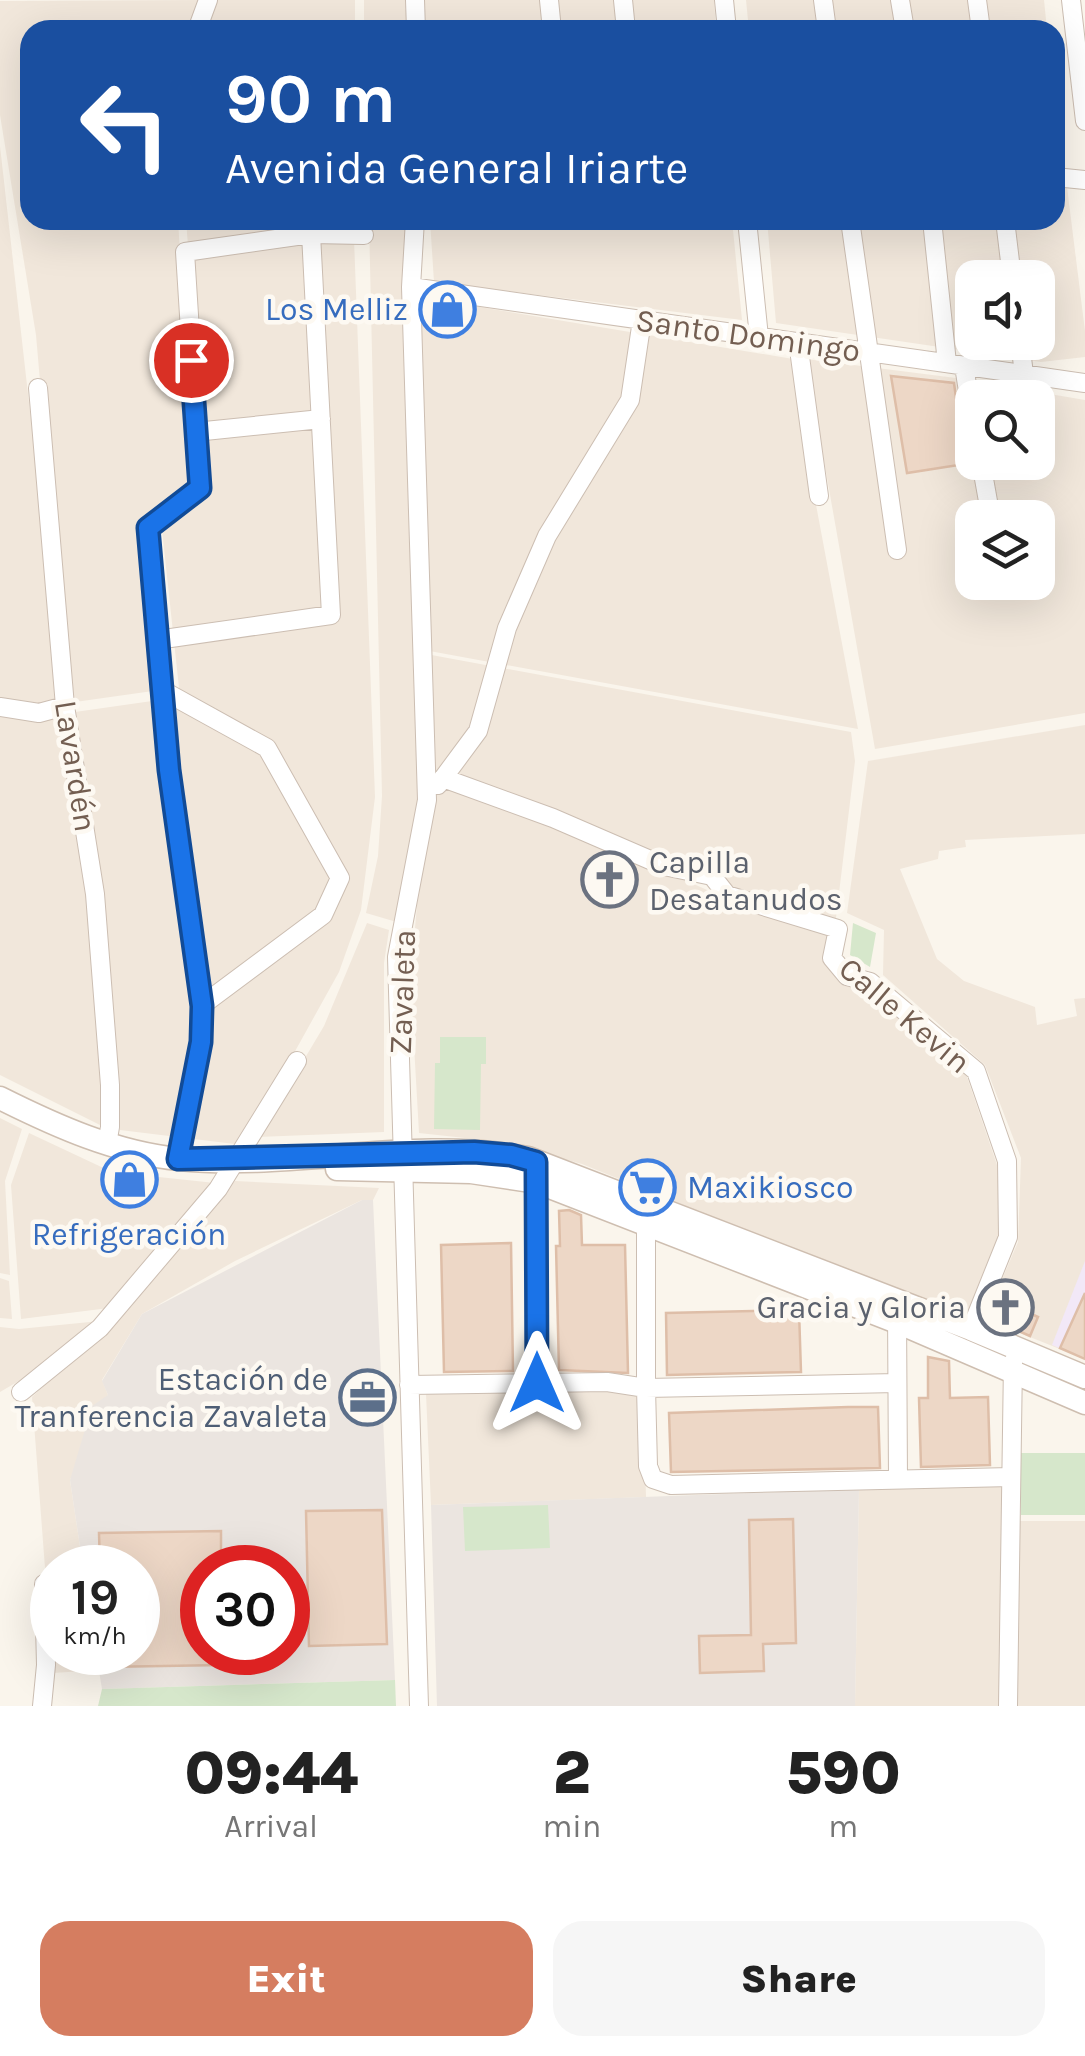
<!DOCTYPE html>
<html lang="en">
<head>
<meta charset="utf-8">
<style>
  :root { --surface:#fff; --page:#f6f6f6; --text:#222; --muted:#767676; --accent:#d57d60 }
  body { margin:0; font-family:Karla,sans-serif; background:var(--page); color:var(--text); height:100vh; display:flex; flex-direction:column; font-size:38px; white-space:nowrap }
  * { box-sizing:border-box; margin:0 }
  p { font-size:32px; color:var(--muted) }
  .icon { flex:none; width:55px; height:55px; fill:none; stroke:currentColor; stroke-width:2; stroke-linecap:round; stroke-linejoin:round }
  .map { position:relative; height:1706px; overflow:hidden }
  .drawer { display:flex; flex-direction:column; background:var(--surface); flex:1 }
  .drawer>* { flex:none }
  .top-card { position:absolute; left:20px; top:20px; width:1045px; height:210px; border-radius:30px; box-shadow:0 10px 40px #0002; background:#1a4fa0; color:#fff; overflow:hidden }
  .buttons { position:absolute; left:955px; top:260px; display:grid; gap:20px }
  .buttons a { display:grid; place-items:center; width:100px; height:100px; border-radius:20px; background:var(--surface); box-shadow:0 10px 40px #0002; font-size:50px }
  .speed { position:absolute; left:30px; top:1545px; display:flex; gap:20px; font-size:50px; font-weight:700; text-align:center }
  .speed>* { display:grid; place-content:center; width:130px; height:130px; border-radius:50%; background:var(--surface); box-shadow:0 10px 40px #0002; line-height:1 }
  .speed small { font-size:25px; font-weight:400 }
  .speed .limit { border:15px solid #d22; background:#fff; color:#111 }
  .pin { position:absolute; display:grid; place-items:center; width:85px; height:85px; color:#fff; margin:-42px; border:5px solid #fff; border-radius:50%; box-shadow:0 2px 10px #0007 }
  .me { position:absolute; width:110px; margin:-55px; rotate:0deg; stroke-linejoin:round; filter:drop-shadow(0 0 8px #0008) }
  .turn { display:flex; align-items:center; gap:35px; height:210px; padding:0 40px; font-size:45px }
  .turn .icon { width:130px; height:130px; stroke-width:2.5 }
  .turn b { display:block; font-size:70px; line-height:85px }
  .eta { display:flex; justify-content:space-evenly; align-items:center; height:170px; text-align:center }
  .eta b { font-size:60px; font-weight:800; line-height:70px }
  .primary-button { display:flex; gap:20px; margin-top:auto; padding:20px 40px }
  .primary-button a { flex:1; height:115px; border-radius:30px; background:var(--accent); color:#fff; font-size:40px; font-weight:800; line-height:115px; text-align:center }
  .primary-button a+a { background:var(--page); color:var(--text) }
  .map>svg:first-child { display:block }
  .residential { fill:#f1e7db; fill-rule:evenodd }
  .industrial { fill:#ebe5e0; fill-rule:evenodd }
  .education { fill:#f2e8f7 }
  .green { fill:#d6e7cb }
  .building { fill:#edd7c6; stroke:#debea8; stroke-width:2.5 }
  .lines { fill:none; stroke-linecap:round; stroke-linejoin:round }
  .street-casing { stroke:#ccbeb2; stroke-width:20 }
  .secondary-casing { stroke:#cebeb0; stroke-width:25 }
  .street { stroke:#fff; stroke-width:18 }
  .secondary { stroke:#fff; stroke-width:22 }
  .route-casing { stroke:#114b97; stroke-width:25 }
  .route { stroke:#1a73e8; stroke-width:18 }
  .labels { text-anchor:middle; stroke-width:9; stroke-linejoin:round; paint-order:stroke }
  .shop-label { font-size:32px; fill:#366cbe; stroke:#fdf9f2; text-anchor:end }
  .street-label { font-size:32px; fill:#735e51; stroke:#fdf9f2 }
  .worship-label { font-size:32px; fill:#5b616d; stroke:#fdf9f2; text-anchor:start }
  .service-label { font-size:32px; fill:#4e5e75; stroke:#fdf9f2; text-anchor:end }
</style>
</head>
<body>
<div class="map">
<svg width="1085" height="1706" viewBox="0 0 1085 1706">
  <rect width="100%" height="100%" fill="#faf5ec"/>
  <path class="residential" d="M 204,0 L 193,30 L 30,30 L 30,220 L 178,220 L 194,484 L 150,526 L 167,689 L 68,703 L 36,335 L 0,115 L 0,1 Z
    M 212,0 L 355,0 L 355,30 L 201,30 Z
    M 364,0 L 405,0 L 407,30 L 364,30 Z
    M 419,0 L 714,0 L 716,30 L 419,30 Z
    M 746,0 L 1044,0 L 1047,30 L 749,30 Z
    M 1055,91 L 1085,331 L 1085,357 L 1041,362 L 776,323 L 767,220 L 1055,220 ZM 972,278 L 1038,278 L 1038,342 L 972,342 Z
    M 0,146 L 63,704 L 0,704 Z
    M 186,220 L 357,220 L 357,224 L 188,246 Z
    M 369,220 L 413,220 L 423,769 L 400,923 L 366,913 L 378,856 L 382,796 Z
    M 430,220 L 732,220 L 742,320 L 434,282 Z
    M 315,238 L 354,239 L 375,797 L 361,910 L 339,972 L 243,1145 L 120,1130 L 97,860 L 75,712 L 180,697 L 162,530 L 207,490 L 190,255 Z
    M 419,297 L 793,359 L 811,478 L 858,729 L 424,650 Z
    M 806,359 L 956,378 L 1085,400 L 1085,713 L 875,749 ZM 972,398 L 1038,398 L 1038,462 L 972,462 ZM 972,518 L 1038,518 L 1038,582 L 972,582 Z
    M 426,654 L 851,732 L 855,761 L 835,926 L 728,892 L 570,819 L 429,771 Z
    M 0,710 L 61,714 L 83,861 L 107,1099 L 102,1126 L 0,1075 Z
    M 1085,725 L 1085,834 L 965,840 L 966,847 L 939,851 L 938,859 L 900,869 L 937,959 L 964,981 L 1035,1007 L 1037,1025 L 1077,1016 L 1074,999 L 1085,998 L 1085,1359 L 985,1319 L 1018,1242 L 1021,1158 L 985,1065 L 883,975 L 884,930 L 847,913 L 868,761 Z
    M 428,780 L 566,827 L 725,898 L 834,930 L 842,959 L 965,1071 L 997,1165 L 1004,1233 L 968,1320 L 582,1164 L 502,1142 L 419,1133 L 409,957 L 415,928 Z
    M 367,923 L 389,930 L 384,963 L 384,1132 L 258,1137 L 324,1026 Z
    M 0,1118 L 22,1129 L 5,1181 L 10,1275 L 0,1273 Z
    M 29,1133 L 112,1172 L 215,1183 L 109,1308 L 21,1319 L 11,1185 Z
    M 235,1181 L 379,1188 L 373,1200 L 362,1200 L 235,1261 L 142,1314 L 102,1380 L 108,1395 L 70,1480 L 83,1567 L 52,1568 L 52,1652 L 96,1653 L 99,1670 L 53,1673 L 32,1397 L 102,1331 Z
    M 0,1278 L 9,1281 L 12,1319 L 0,1318 Z
    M 100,1321 L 29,1375 L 0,1392 L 0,1327 L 19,1329 Z
    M 643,1385 L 646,1497 L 431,1505 L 426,1394 Z
    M 1011,1477 L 1011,1521 L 1085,1521 L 1085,1706 L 855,1706 L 859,1489 Z"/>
  <path class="industrial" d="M 362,1200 L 373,1200 L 395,1680 L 102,1689 L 96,1653 L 138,1652 L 138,1568 L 83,1567 L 70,1480 L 92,1406 L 108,1395 L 102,1381 L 142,1314 ZM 202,1568 L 288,1568 L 288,1652 L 202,1652 Z
    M 859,1489 L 855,1706 L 437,1706 L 431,1505 Z"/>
  <path class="education" d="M 1085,1261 L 1085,1359 L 1052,1345 Z"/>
  <path class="green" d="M 853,923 L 876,933 L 870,967 L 850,955 Z
    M 440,1037 L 486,1037 L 486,1064 L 481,1064 L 480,1130 L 434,1129 L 435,1063 L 440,1063 Z
    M 1021,1453 L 1085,1453 L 1085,1515 L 1021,1515 Z
    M 548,1505 L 550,1548 L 465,1551 L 463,1507 Z
    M 395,1680 L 396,1706 L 98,1706 L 102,1689 Z"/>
  <path class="building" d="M 891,376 L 954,383 L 965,464 L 907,473 Z
    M 598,866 L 624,870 L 622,898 L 597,891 Z
    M 569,1210 L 581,1215 L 582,1245 L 625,1245 L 628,1373 L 559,1370 L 556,1246 L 560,1246 L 559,1211 Z
    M 511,1243 L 513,1371 L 444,1372 L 441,1245 Z
    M 1085,1293 L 1085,1359 L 1060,1348 Z
    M 997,1298 L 1038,1317 L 1030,1336 L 989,1318 Z
    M 799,1310 L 801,1372 L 667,1375 L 666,1313 Z
    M 928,1357 L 949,1361 L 950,1398 L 988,1397 L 990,1465 L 921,1467 L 919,1398 L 928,1398 Z
    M 848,1407 L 878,1407 L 880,1468 L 671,1472 L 669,1413 Z
    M 382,1510 L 387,1644 L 309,1646 L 306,1511 Z
    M 793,1519 L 796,1643 L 763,1644 L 764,1671 L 700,1673 L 699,1636 L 751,1635 L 749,1520 Z
    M 221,1531 L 221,1568 L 202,1568 L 202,1652 L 222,1652 L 222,1665 L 104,1667 L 104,1652 L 138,1652 L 138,1568 L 100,1568 L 99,1533 Z"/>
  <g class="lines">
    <defs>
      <path id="street" d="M 415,0 L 416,30
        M 549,0 L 552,30
        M 623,0 L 626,30
        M 724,0 L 727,30
        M 823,0 L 827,30
        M 900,0 L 905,30
        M 977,0 L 981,30
        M 1071,0 L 1085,121
        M 197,30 L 208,0
        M 1055,177 L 1085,180
        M 415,220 L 411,287 L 427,800 L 397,957 L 419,1706
        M 747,220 L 759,337
        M 850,220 L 897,550
        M 932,220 L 947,363
        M 1005,220 L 1012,278
        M 411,287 L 1085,383
        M 798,342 L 819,496
        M 1020,342 L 1024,374
        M 964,366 L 972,416
        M 38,388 L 65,706 L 95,894 L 110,1085 L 110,1127 L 107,1144
        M 195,432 L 321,419
        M 981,462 L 991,518
        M 157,640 L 331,615 L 311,234
        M 162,690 L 267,748 L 340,878 L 323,915 L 201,1006
        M 0,707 L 39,713 L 65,706
        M 443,778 L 553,818 L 664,866 L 712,876 L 727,895 L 838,929 L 832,958 L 847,976 L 870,982 L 976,1071 L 1007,1161 L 1008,1237 L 971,1329
        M 438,785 L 478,731 L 507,628 L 547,536 L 630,400 L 642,320
        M 178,1159 L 201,1041 L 201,1006 L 169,770 L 148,529 L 200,488 L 185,252 L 311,234 L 364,235
        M 537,1173 L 537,1383
        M 646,1214 L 646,1388 L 648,1466 L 653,1479 L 671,1485 L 1011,1477
        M 897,1310 L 898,1480
        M 409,1385 L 607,1382 L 646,1388 L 897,1383
        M 21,1392 L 100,1328 L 218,1189 L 297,1061
        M 42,1706 L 46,1665 L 44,1584
        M 1008,1706 L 1013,1362"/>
      <path id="secondary" d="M 0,1098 C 56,1126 116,1153 179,1159 C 295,1170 413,1136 528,1158 L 971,1329 L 1085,1377
        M 337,1169 L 471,1172 L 537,1182 L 897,1322 L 1085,1403"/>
    </defs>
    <use href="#street" class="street-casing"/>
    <use href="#secondary" class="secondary-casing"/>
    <use href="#street" class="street"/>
    <use href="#secondary" class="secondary"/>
  </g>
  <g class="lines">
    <defs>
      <path id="route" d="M 191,360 L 200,488 L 148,528 L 169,770 L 202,1006 L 201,1042 L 178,1159 L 474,1152 L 511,1155 L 536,1162 L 537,1383"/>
    </defs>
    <use href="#route" class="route-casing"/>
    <use href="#route" class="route"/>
  </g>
  <defs>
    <symbol id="shop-ring" viewBox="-11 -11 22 22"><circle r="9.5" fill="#fdf9f2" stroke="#3f7fe0" stroke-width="1.5"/><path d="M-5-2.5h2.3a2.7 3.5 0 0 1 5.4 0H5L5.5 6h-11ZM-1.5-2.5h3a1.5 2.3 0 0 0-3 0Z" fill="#3f7fe0"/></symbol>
    <symbol id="church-ring" viewBox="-11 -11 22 22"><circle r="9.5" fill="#fdf9f2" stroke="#6b7280" stroke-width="1.5"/><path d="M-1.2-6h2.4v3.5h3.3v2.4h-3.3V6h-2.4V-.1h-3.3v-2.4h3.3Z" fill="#6b7280"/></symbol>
    <symbol id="supermarket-ring" viewBox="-11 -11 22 22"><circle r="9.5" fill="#fdf9f2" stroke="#3f7fe0" stroke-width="1.5"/><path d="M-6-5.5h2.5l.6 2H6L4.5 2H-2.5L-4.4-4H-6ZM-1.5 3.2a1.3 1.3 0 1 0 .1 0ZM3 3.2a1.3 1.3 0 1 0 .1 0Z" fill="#3f7fe0"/></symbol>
    <symbol id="office-ring" viewBox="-11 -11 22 22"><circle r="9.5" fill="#fdf9f2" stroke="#5c6f8a" stroke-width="1.5"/><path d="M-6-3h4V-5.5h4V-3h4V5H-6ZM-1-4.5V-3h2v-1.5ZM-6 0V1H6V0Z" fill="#5c6f8a"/></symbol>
  </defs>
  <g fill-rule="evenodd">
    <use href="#shop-ring" x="416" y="278" width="63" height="63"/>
    <use href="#church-ring" x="578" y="848" width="63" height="63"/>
    <use href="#shop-ring" x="98" y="1148" width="63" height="63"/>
    <use href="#supermarket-ring" x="616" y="1156" width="63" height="63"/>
    <use href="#church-ring" x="974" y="1276" width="63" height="63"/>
    <use href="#office-ring" x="336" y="1366" width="63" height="63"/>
  </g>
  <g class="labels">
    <g class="shop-label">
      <text x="408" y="320">Los Melliz</text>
      <text x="687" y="1198" text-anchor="start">Maxikiosco</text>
      <text x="129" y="1245" text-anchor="middle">Refrigeración</text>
    </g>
    <g class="street-label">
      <text transform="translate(748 335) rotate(8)" y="11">Santo Domingo</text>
      <text transform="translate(76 766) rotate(81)" y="11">Lavardén</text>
      <text transform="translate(402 992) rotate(-88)" y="11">Zavaleta</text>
      <text transform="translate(905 1015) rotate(40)" y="11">Calle Kevin</text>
    </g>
    <g class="worship-label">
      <text x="649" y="873">Capilla<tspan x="649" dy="37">Desatanudos</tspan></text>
      <text x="966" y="1318" text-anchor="end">Gracia y Gloria</text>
    </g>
    <g class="service-label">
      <text x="328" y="1390">Estación de<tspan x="328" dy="37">Tranferencia Zavaleta</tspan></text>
    </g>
  </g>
</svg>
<div class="buttons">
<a><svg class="icon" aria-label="sound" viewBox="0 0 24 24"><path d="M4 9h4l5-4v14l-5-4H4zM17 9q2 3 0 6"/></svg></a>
<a><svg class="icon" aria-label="search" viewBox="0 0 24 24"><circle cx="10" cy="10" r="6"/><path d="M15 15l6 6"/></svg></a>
<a><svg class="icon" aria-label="layers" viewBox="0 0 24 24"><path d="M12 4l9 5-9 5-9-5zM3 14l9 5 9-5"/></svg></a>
</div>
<div class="speed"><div>19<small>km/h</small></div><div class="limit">30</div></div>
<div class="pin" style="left:191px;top:360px;background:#d93025"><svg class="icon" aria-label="arrive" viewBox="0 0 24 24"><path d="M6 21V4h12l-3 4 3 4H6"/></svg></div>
<svg class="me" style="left:537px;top:1383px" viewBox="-20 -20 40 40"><path d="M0-17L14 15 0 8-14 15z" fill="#1a73e8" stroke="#fff" stroke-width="4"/></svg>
<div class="top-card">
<div class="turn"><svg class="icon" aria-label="left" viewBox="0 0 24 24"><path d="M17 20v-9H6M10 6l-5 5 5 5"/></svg><div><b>90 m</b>Avenida General Iriarte</div></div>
</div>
</div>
<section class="drawer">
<div class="eta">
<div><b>09:44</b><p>Arrival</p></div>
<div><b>2</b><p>min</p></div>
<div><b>590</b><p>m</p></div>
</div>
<div class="primary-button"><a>Exit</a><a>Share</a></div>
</section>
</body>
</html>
